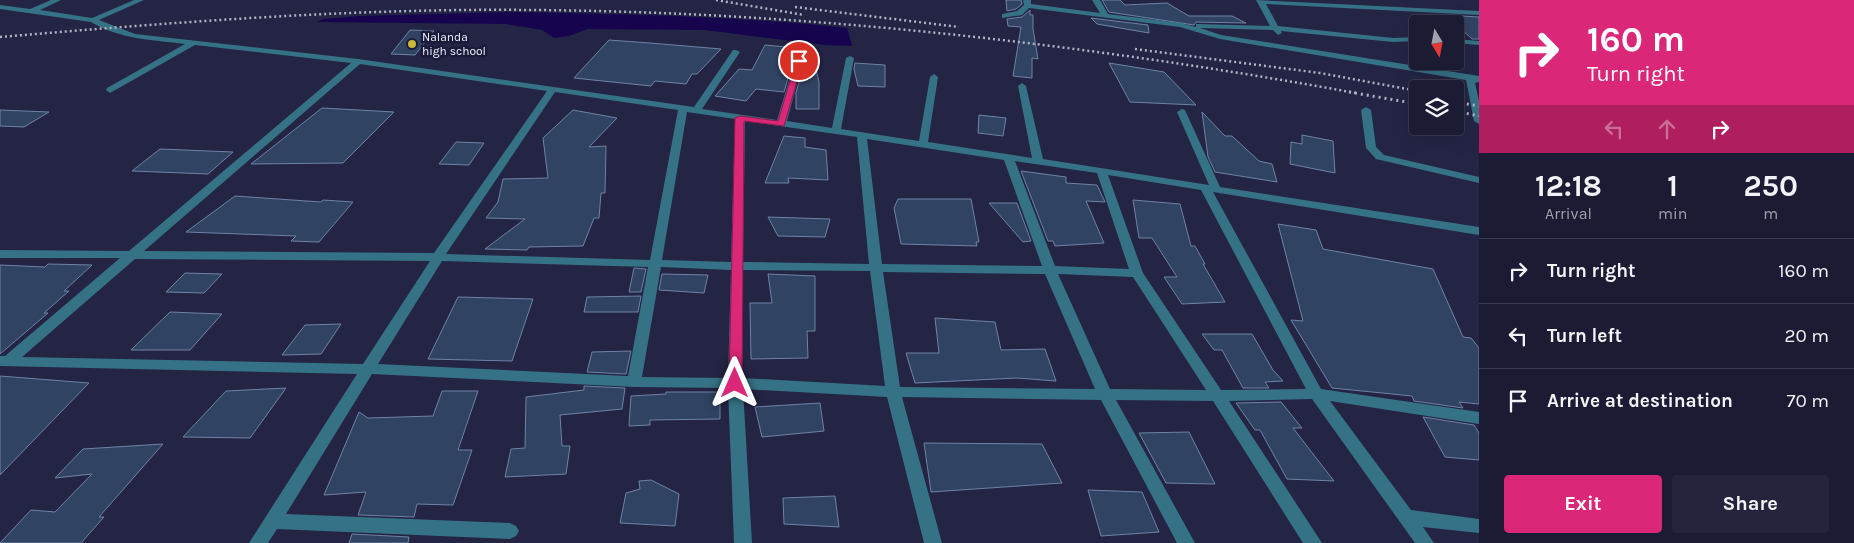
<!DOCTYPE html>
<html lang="en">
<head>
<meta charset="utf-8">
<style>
  :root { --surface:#1b1b34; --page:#24243c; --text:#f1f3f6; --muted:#a0a1ac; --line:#39394f; --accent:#db2777 }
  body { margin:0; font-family:Karla,sans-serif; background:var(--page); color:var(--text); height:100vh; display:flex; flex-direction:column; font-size:19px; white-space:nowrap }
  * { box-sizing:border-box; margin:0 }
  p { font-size:16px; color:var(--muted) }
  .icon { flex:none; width:28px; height:28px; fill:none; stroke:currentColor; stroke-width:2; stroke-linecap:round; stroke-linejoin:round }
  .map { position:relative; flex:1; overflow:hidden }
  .sheet { display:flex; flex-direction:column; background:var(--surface); width:375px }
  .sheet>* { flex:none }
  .guide { background:#db2777; color:#fff; overflow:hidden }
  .needle { width:32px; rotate:170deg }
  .controls { position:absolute; left:1409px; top:15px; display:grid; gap:10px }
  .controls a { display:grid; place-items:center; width:55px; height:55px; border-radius:5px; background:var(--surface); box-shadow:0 5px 20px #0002,0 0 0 1px var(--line); font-size:25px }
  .pin { position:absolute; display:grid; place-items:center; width:42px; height:42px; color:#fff; margin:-21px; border:2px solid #fff; border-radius:50%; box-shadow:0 1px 5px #0007 }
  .me { position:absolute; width:55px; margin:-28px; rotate:0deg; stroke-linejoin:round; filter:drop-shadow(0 0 4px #0008) }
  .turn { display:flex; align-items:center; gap:18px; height:105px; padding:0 25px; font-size:22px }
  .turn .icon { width:65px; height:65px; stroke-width:2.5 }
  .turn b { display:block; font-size:35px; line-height:42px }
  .lanes { display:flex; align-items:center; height:48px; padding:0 25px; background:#0003; justify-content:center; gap:25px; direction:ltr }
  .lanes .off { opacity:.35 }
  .eta { display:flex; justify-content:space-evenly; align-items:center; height:85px; text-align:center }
  .eta b { font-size:30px; font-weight:700; line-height:35px }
  .button { display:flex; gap:10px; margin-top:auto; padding:10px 25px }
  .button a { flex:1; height:58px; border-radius:5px; background:var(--accent); color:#fff; font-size:20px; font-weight:700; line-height:58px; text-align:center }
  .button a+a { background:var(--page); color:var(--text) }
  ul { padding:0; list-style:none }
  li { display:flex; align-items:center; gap:15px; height:65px; padding:0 25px; border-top:1px solid var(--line) }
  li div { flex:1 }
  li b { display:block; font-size:19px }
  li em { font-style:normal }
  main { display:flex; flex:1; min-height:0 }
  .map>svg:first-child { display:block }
  .water { fill:#16044f }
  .building { fill:#314363; stroke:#6e83a6 }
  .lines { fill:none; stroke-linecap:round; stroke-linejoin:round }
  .minor { fill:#367285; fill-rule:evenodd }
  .rail-far1 { stroke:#b2b3c6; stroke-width:2.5; stroke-dasharray:2 3; stroke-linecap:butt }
  .rail { stroke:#b2b3c6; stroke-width:3; stroke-dasharray:2 4; stroke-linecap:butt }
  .route { fill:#db2777; stroke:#8e194d }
  .poi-dot { fill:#ccb939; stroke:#1a1b3a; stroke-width:2 }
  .labels { text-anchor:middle; stroke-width:5; stroke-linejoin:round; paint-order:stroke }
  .far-poi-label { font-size:12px; fill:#eef0fd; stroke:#1a1b3a; text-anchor:start }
</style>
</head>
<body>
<main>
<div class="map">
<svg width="1479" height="543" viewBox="0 0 1479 543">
  <rect width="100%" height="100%" fill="#242445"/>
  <path class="water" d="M 513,12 C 624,14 737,16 847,28 L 852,46 L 825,45 L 705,30 L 587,29 L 569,36 L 554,38 L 542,30 L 505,24 L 317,22 L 324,19 L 360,16 Z"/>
  <path class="building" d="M 1006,0 L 1021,0 L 1022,4 L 1016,9 L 1007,11 Z
    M 1102,0 L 1120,0 L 1125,5 L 1167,3 L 1189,16 L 1232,16 L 1246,23 L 1196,22 L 1194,25 L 1109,12 Z
    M 1030,10 L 1030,15 L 1033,15 L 1033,29 L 1038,59 L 1032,58 L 1032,78 L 1013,76 L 1021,27 L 1008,26 L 1007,19 L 1022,17 Z
    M 1446,15 L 1479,17 L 1479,39 L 1472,39 Z
    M 1091,18 L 1148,25 L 1149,33 L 1097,24 Z
    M 410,30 L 434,31 L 415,55 L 391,54 Z
    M 609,40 L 650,43 L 721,49 L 697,74 L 692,74 L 686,84 L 655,81 L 651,86 L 574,78 Z
    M 765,45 L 809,49 L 809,62 L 813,62 L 813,69 L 816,69 L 819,82 L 819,109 L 796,109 L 796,93 L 805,61 L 800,57 L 793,60 L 784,92 L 756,89 L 746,101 L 715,96 L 739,69 L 752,70 Z
    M 855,63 L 885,65 L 885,87 L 858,86 L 854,69 Z
    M 1109,63 L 1164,72 L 1196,105 L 1130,102 Z
    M 322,108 L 394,112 L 343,163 L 251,164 Z
    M 0,110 L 49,112 L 24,127 L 0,126 Z
    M 573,110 L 617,118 L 589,147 L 606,146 L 605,193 L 601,193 L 599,218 L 594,218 L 583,246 L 529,247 L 527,250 L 485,249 L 525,219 L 486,218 L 498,202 L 503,179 L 548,178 L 543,138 Z
    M 1202,112 L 1225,136 L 1232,136 L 1259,161 L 1272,164 L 1277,182 L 1215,172 L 1208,157 Z
    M 979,115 L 1006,118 L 1003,136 L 978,133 Z
    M 1302,135 L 1333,141 L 1335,173 L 1290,164 L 1291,142 L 1302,144 Z
    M 784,136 L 805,138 L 805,147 L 826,150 L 828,180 L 788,178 L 789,183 L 765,183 Z
    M 456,142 L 484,143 L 469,165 L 439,164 Z
    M 160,149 L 233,152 L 208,174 L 132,171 Z
    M 1021,171 L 1066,177 L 1066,183 L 1097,185 L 1105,202 L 1086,201 L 1104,243 L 1055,246 L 1053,241 L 1048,241 Z
    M 235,196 L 321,202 L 323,200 L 353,202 L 319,242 L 291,241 L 296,236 L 186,232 Z
    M 898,199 L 971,199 L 979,242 L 976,242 L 977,246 L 901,244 L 894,208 Z
    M 1133,200 L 1180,204 L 1191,246 L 1195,246 L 1205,264 L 1203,264 L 1225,302 L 1182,304 L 1164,277 L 1177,277 L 1152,238 L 1139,238 Z
    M 989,203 L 1017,203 L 1031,241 L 1023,242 Z
    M 768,217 L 830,219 L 825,237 L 778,236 Z
    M 1278,224 L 1316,230 L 1323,249 L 1433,269 L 1463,337 L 1471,338 L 1479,348 L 1479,404 L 1459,402 L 1463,408 L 1414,401 L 1412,396 L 1332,388 L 1291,320 L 1303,321 Z
    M 48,264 L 92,265 L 64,291 L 69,291 L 44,313 L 48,313 L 0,354 L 0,265 L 45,267 Z
    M 634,268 L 646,269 L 641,292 L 629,292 Z
    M 185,273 L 222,274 L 204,293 L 166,292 Z
    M 662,274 L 708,275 L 704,293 L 659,290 Z
    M 768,274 L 815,276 L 815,331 L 807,331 L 808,358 L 751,359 L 750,303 L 772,303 Z
    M 641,296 L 638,312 L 584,312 L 587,297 Z
    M 458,297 L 533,299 L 512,361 L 428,359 Z
    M 170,312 L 222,314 L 190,350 L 131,350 Z
    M 935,318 L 995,322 L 1001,350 L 1045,349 L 1056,381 L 1017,378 L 915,383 L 906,353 L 939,353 Z
    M 341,324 L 321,354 L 282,355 L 305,325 Z
    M 1202,334 L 1252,334 L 1273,370 L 1283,381 L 1265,382 L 1269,388 L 1243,388 L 1222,350 L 1214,350 Z
    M 631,351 L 626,374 L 587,372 L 592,352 Z
    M 0,376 L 89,383 L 0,475 Z
    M 584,386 L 625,388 L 622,409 L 560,415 L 562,446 L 570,446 L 566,474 L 505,477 L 511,449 L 525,448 L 526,397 L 584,390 Z
    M 286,388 L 250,438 L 183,437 L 226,391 Z
    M 442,391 L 478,391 L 458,450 L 472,450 L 453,505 L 417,504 L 414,517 L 358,515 L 366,492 L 324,495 L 359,412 L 368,418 L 433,416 Z
    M 666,392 L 720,392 L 720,419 L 650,420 L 650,425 L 629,426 L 631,396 L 666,394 Z
    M 1281,402 L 1302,428 L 1293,428 L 1334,481 L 1287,479 L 1260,430 L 1255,430 L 1236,403 Z
    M 820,403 L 824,431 L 762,437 L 755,407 Z
    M 1423,417 L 1474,425 L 1479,433 L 1479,460 L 1445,457 Z
    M 1189,432 L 1215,484 L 1166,483 L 1139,433 Z
    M 924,443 L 1042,444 L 1062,483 L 931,492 Z
    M 163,444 L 99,517 L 104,517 L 81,543 L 0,543 L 31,510 L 55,512 L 92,474 L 55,478 L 83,449 Z
    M 651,480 L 679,494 L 675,526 L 620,523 L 626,493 L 640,489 L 639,481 Z
    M 1088,490 L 1142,492 L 1159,532 L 1101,536 Z
    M 835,496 L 839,527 L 784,524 L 783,498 Z
    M 352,534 L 409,537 L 408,543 L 349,543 Z"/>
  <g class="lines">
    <path class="minor" d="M 51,0 L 61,0 L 40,10 L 92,18 L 134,0 L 144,0 L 99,20 L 135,34 L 358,59 L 694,107 L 733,50 L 736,50 L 740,52 L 702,109 L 777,120 L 795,61 L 799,59 L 803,61 L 787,121 L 832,128 L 846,58 L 850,56 L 854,58 L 841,129 L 919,141 L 930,77 L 934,74 L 938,77 L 928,142 L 1032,158 L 1018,86 L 1022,83 L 1026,86 L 1043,159 L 1209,185 L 1177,112 L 1182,109 L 1185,110 L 1220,187 L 1479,227 L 1479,235 L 1213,192 L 1321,389 L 1479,412 L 1479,424 L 1330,401 L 1411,510 L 1479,519 L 1479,533 L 1423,527 L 1434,543 L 1415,543 L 1312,399 L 1229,401 L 1322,543 L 1303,543 L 1213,401 L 1116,400 L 1195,543 L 1177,543 L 1101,400 L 902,397 L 942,543 L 924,543 L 887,397 L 743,389 L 752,543 L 734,543 L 728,388 L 634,387 L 372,374 L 286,514 L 510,523 L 516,526 L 519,531 L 516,536 L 510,539 L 277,529 L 268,543 L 249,543 L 357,374 L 0,366 L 0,356 L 5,356 L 120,258 L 0,258 L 0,250 L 129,251 L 351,63 L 195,45 L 110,93 L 106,90 L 107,88 L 185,44 C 153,40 119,39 91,22 L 0,9 L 0,5 L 30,9 ZM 360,64 L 547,91 L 434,253 L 144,251 ZM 555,92 L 678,110 L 650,260 L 446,254 ZM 687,112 L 735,119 L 731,262 L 662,260 ZM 745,121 L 857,137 L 869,264 L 743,262 ZM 867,139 L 1004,160 L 1042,266 L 882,264 ZM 1015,161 L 1097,173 L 1129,269 L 1055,266 ZM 1108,175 L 1201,190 L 1306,389 L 1221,390 L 1143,273 ZM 135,259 L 430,261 L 363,364 L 22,357 ZM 442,261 L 648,267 L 628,376 L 378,364 ZM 661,267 L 731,270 L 728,378 L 642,377 ZM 743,270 L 870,271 L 885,386 L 742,378 ZM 883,272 L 1045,274 L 1095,389 L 900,387 ZM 1058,274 L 1133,277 L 1206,390 L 1110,389 Z
      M 1023,0 L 1031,0 L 1031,4 L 1100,13 L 1092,0 L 1100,0 L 1108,14 L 1181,23 L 1196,27 L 1196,24 L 1199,24 L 1270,26 L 1256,0 L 1479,11 L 1479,15 L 1266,4 L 1278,26 L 1393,38 L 1418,37 L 1418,41 L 1393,42 L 1281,31 L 1282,33 L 1278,35 L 1273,30 L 1200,28 L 1221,35 L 1479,76 L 1479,82 L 1475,83 L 1479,101 L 1479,124 L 1474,121 L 1466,80 L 1220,39 L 1180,27 L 1029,8 L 1022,15 L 1002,18 L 1002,14 L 1017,11 L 1024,5 Z
      M 1455,39 L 1479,41 L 1479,45 L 1455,43 Z
      M 1366,107 L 1371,110 L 1376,147 L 1384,155 L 1479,177 L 1479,183 L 1376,159 L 1366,148 L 1361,110 Z"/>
    <path class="rail-far1" d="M 716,0 L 804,15
      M 795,7 L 959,27
      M 0,37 C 177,22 355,8 533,10 C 809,12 1085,44 1356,93
      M 1135,49 L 1320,73 L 1418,91"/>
    <path class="rail" d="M 1349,92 L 1418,104
      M 1455,102 L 1479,106
      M 1455,111 L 1479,116"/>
  </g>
  <path class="route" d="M 799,58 L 803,61 L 784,126 L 744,121 L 742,383 L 735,388 L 729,383 L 735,118 L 740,116 L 778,121 L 796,61 Z"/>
  <circle class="poi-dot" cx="412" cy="44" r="5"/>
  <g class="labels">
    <g class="far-poi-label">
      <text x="422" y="41">Nalanda<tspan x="422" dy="14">high school</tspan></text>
    </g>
  </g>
</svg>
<div class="controls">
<a><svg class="needle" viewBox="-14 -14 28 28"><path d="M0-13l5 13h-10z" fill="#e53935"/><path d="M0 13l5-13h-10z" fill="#a0a1ac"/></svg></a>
<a><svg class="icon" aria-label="layers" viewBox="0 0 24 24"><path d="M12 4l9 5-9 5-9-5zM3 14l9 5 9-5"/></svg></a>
</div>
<div class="pin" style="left:799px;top:61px;background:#d93025"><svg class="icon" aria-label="arrive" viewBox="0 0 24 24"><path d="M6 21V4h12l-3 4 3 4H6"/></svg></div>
<svg class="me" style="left:735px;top:383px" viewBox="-20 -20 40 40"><path d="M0-17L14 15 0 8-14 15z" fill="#db2777" stroke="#fff" stroke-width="4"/></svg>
</div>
<section class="sheet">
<div class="guide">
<div class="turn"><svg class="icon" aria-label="right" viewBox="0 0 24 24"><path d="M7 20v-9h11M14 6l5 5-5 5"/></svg><div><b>160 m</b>Turn right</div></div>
<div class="lanes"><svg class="icon off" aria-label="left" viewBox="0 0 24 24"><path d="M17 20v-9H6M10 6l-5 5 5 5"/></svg><svg class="icon off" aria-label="ahead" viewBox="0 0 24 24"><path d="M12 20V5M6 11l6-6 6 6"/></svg><svg class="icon" aria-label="right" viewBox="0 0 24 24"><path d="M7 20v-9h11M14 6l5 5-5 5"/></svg></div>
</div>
<div class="eta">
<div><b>12:18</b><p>Arrival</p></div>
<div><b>1</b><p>min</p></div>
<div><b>250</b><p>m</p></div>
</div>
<ul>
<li><svg class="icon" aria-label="right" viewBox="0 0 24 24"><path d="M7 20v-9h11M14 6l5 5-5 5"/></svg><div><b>Turn right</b></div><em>160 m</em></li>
<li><svg class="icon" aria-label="left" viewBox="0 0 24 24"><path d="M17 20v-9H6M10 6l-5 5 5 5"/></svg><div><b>Turn left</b></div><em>20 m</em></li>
<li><svg class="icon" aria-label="arrive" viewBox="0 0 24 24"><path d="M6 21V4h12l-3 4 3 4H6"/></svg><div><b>Arrive at destination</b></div><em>70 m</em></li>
</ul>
<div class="button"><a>Exit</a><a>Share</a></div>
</section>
</main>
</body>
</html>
